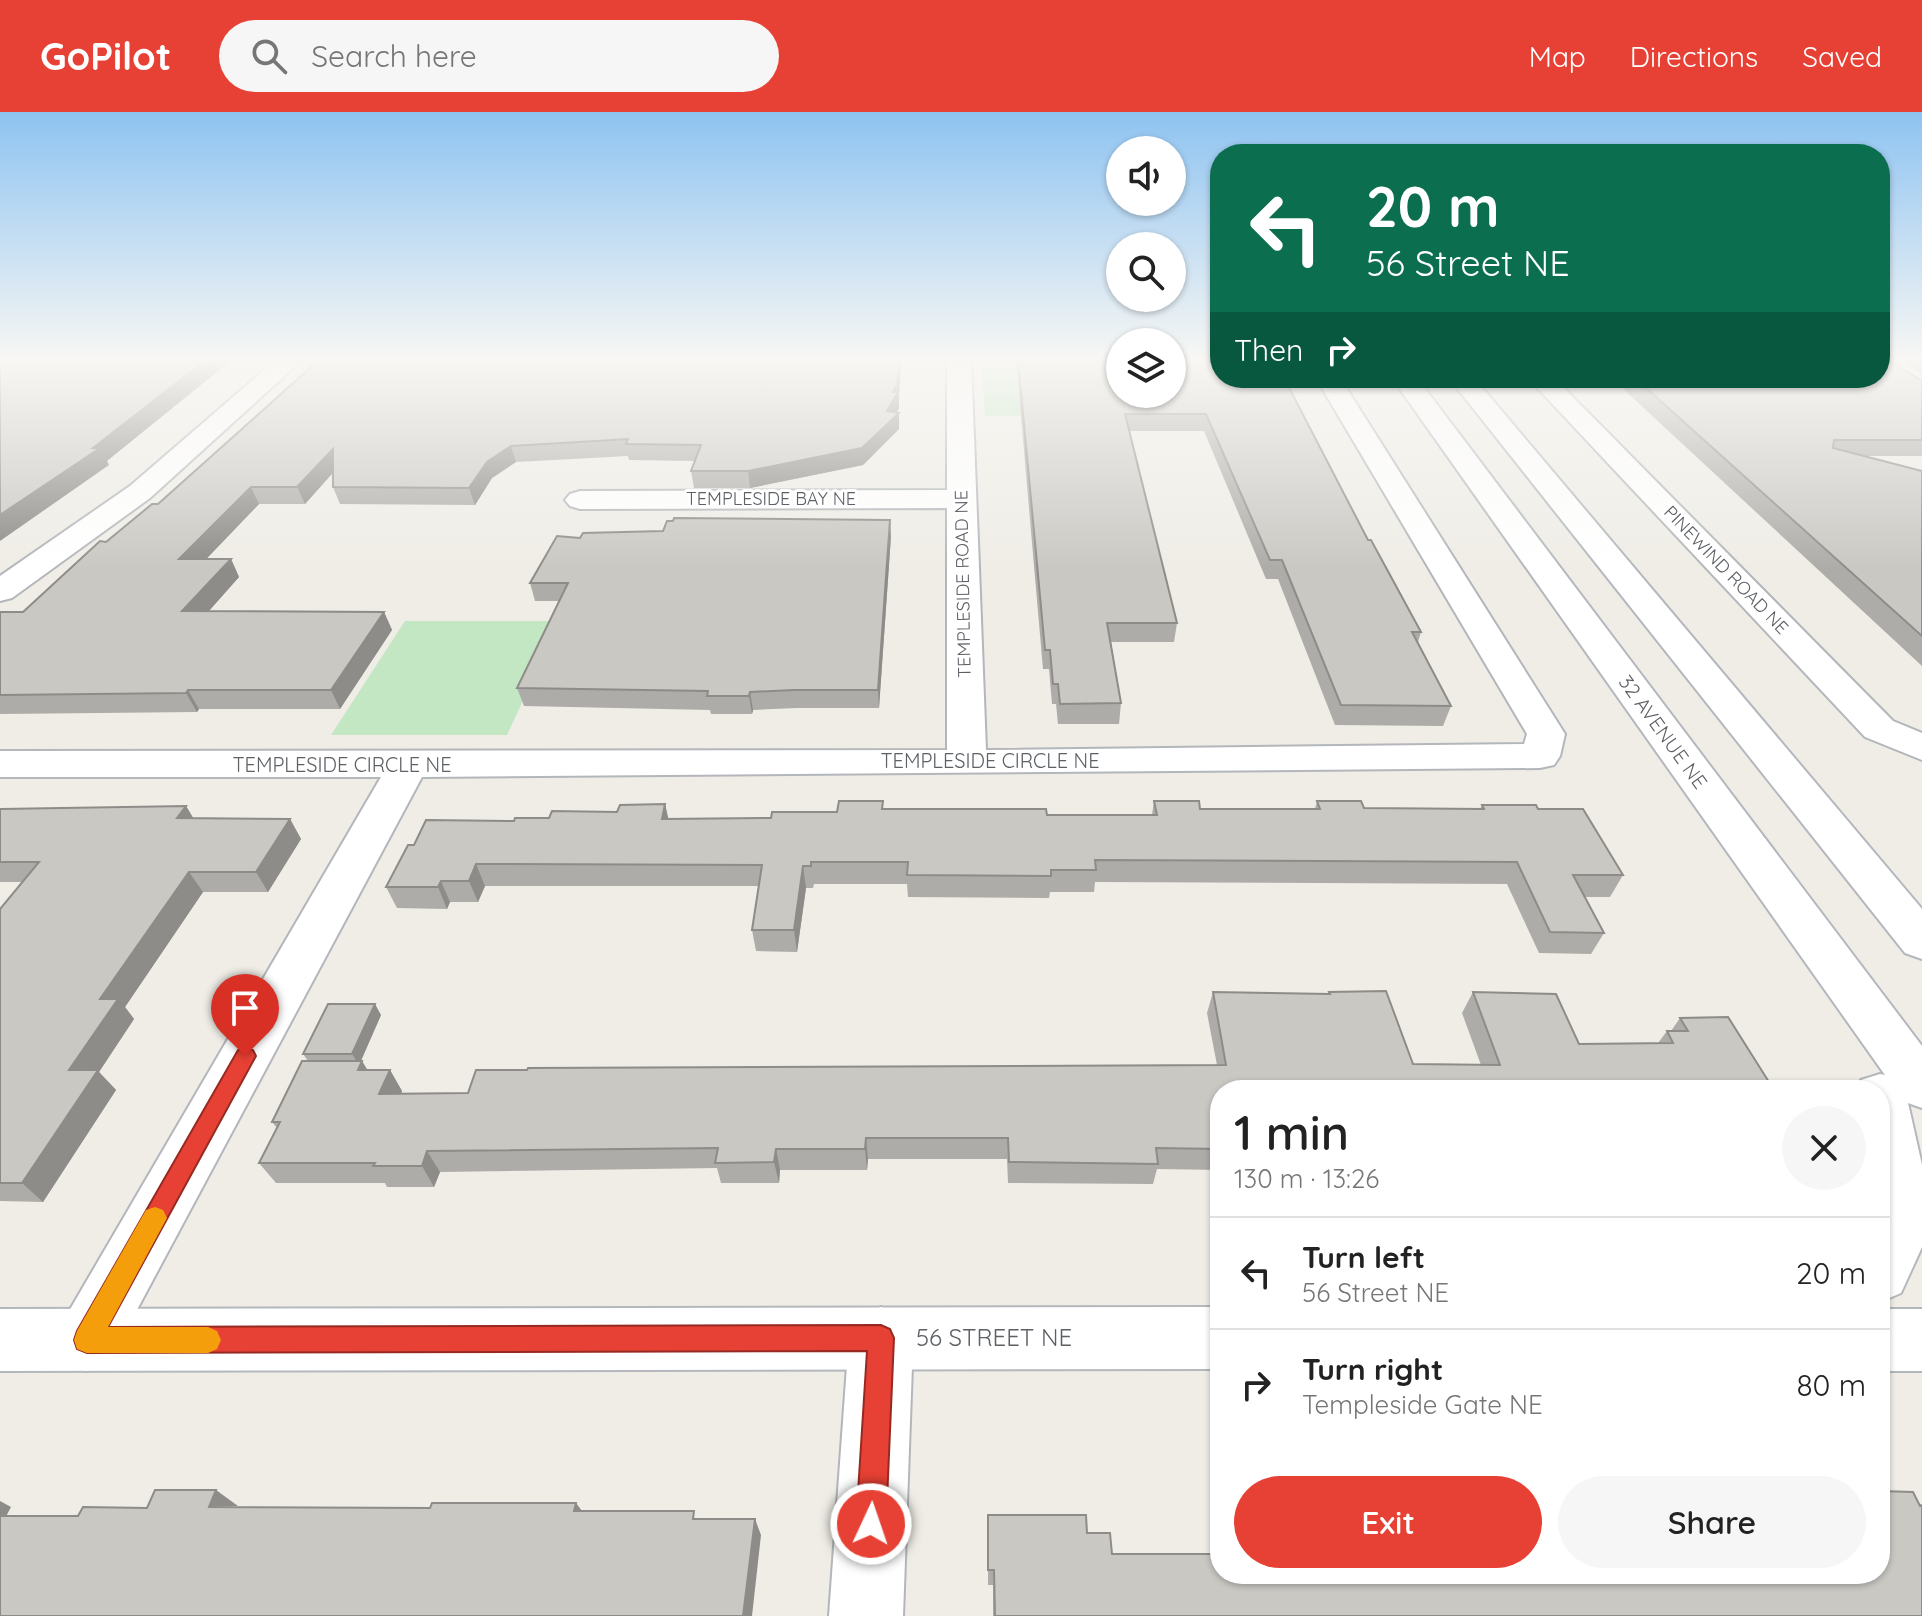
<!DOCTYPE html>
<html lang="en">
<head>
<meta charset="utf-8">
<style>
  :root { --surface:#fff; --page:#f6f6f6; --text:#222; --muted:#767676; --line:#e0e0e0; --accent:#e74034 }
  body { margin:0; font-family:Quicksand,sans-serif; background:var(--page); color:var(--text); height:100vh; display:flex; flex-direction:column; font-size:30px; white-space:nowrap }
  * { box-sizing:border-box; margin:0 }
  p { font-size:26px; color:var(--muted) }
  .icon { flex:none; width:44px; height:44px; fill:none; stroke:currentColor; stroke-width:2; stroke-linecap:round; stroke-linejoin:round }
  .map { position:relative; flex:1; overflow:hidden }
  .sheet { position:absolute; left:1210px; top:968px; width:680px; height:504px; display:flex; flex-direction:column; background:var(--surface); border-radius:32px; box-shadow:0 2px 6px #0004 }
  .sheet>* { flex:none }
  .hud { position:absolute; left:1210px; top:32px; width:680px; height:244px; border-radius:32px; box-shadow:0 2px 6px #0004; background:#0b6e4f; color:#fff; overflow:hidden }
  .controls { position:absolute; left:1106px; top:24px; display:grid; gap:16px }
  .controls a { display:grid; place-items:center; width:80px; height:80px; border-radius:50%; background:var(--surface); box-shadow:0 2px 6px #0004; font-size:40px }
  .pin { position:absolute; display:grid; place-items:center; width:68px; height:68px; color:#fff; margin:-82px -34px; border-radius:50% 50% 50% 0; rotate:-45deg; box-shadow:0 0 8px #0007 }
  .pin .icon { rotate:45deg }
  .me { position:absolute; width:88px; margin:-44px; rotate:3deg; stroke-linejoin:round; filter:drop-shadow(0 0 6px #0008) }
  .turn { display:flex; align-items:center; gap:28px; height:168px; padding:0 24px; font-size:36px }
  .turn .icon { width:104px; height:104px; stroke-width:2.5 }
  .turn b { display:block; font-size:56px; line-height:68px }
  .then { display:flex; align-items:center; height:76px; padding:0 24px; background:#0003; gap:16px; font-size:30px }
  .round { display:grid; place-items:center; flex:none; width:84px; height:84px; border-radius:42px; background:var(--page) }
  .headline { display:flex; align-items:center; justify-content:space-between; height:136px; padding:0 24px }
  h1 { font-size:48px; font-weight:600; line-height:60px }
  .primary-button { display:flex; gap:16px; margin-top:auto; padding:16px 24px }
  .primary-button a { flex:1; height:92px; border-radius:48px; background:var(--accent); color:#fff; font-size:32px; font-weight:600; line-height:92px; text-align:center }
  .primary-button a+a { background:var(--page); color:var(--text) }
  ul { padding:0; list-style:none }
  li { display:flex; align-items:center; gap:24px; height:112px; padding:0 24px; border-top:2px solid var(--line) }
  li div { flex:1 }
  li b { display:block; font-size:30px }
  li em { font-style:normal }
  header { display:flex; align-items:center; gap:48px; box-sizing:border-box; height:112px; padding:0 40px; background:var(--accent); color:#fff }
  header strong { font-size:38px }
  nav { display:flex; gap:44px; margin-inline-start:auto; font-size:28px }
  .search { width:560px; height:72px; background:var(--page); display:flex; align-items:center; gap:20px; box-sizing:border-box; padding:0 28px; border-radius:44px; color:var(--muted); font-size:30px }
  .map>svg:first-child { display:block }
  .green { fill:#c3e6c3 }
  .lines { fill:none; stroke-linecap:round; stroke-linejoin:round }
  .street-casing { stroke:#b3b6ba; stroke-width:4 }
  .secondary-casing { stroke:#b4b8bd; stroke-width:4 }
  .street { fill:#fff; fill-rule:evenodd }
  .secondary { fill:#fff; fill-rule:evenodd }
  .wall { fill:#aeaca8 }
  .shaded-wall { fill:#8d8c88 }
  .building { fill:#cac8c3; stroke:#8d8c88; stroke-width:2 }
  .route { fill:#e74034; stroke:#962a22; stroke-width:2 }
  .slow { fill:#f59e0b }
  .labels { text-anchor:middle; stroke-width:6; stroke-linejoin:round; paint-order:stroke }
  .far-street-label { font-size:18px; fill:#5d6166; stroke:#fff }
  .street-label { font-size:20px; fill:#5d6166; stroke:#fff }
  .near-street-label { font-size:24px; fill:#5d6166; stroke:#fff }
</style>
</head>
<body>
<header>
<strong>GoPilot</strong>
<div class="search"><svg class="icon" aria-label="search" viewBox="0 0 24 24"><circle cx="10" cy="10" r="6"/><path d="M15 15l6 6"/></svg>Search here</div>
<nav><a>Map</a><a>Directions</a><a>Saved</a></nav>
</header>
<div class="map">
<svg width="1922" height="1504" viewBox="0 0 1922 1504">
  <rect width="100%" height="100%" fill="#efede6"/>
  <path class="green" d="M 982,256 L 1108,256 L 1122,303 L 985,304 Z
    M 405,509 L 560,509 L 507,623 L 331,623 Z"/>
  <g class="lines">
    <defs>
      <path id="street" d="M 277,247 L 303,247 L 150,386 L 12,486 L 0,489 L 0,464 L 130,374 Z
        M 947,247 L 971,247 L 986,638 L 1524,632 L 1527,622 L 1316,266 L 1340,266 L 1565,622 L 1560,644 L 1554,653 L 1540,656 L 422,665 L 109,1250 L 87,1259 L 65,1250 L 55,1228 L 65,1206 L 381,665 L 0,665 L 0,639 L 947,638 L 947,396 L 580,397 L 570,394 L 565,388 L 570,382 L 580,379 L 947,378 Z
        M 1528,266 L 1554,266 L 1893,609 L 1922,621 L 1922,648 L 1865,625 Z
        M 881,1195 L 903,1204 L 913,1226 L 903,1504 L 829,1504 L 849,1226 L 859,1204 Z"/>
      <path id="secondary" d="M 1392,266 L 1417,266 L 1922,934 L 1922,996 L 1908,991 L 1922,1053 L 1922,1135 L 1901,1181 L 1880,1190 L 1880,978 L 1856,978 L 1861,968 L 1880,962 L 1885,963 Z
        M 1449,266 L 1474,266 L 1922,797 L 1922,847 L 1905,841 Z
        M 1220,1195 L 1220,1257 L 0,1259 L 0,1197 Z
        M 1880,1197 L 1922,1197 L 1922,1259 L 1880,1259 Z"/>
    </defs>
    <use href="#street" class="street-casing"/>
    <use href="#secondary" class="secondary-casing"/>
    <use href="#street" class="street"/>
    <use href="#secondary" class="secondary"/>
  </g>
  <path class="wall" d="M 320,247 L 901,258 L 899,282 L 899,296 L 896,301 L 899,301 L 899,317 L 863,353 L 750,376 L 694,376 L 691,359 L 695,349 L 629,348 L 628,344 L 516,350 L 492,366 L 475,393 L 340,392 L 333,375 L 333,360 L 305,392 L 259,392 L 206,447 L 231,447 L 239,465 L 209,499 L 384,500 L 392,518 L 340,597 L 199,597 L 197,600 L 0,602 L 0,500 L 23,500 L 106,430 L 158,392 Z
    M 1016,247 L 1172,247 L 1368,428 L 1421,520 L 1418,530 L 1451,594 L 1443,614 L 1335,613 L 1278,467 L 1266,467 L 1204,319 L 1129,319 L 1177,511 L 1174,530 L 1111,530 L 1121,591 L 1119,612 L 1058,612 L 1056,592 L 1052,592 L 1049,557 L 1043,557 Z
    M 1899,247 L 1922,247 L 1922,263 Z
    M 1622,266 L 1880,266 L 1922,269 L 1922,344 L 1864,344 L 1922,359 L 1922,554 L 1620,274 Z
    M 891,424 L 879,596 L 796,596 L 753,598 L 752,602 L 711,602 L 710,598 L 524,594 L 517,576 L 560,489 L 535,489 L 530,471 L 580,426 Z
    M 1154,689 L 1200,697 L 1315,697 L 1317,689 L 1364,696 L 1480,697 L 1482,693 L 1538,697 L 1623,763 L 1610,785 L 1584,785 L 1604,821 L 1591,842 L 1539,841 L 1507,772 L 1095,770 L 1094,780 L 1050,780 L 1049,786 L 908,785 L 907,772 L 814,772 L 813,776 L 806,776 L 797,840 L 756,839 L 752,818 L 759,774 L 485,774 L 478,790 L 450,790 L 447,797 L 397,796 L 386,775 L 414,733 L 514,709 L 617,700 L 665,692 L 668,707 L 771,706 L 884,697 L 1047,703 L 1152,703 Z
    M 186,694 L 193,706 L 290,707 L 301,727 L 268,780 L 203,780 L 125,895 L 134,907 L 99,960 L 116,978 L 43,1090 L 0,1089 L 0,797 L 22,770 L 0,770 L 0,697 Z
    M 1213,880 L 1328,882 L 1329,880 L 1413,952 L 1481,953 L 1462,901 L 1473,880 L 1579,932 L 1658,931 L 1667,919 L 1671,919 L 1680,906 L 1774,978 L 1220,978 L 1220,1058 L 1157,1057 L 1153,1072 L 1008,1071 L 1007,1047 L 868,1047 L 867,1058 L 780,1058 L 779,1071 L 721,1071 L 717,1056 L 440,1060 L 434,1075 L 387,1075 L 385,1071 L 276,1071 L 259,1051 L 277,1016 L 272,1010 L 308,949 L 303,942 L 381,903 L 361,949 L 367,958 L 390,958 L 402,979 L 401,982 L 468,981 L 1217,953 L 1207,901 Z
    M 1920,1394 L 1922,1504 L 993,1504 L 993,1473 L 988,1473 L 988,1403 L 1087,1421 L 1112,1442 L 1880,1462 Z"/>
  <path class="shaded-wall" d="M 207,247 L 233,247 L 107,349 L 109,353 L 0,429 L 0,403 L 93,336 Z
    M 900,247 L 901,247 L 899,282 L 899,296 L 893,307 L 899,301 L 899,317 L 863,353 L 750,376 L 748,359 L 887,299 L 893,280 Z
    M 511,334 L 516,350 L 492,366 L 475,393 L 469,376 L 487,350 Z
    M 333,337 L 340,353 L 305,392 L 297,375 Z
    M 251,375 L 259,392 L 189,465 L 179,447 Z
    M 890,408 L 891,424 L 879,596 L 878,578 Z
    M 231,447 L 239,465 L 192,518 L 182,499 Z
    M 384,500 L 392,518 L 340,597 L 331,578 Z
    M 188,578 L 199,597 L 197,600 L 186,581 Z
    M 750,580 L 753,598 L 752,602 L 749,584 Z
    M 665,692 L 670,714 L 662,707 Z
    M 186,694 L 198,714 L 177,706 Z
    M 290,707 L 301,727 L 268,780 L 256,760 Z
    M 476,752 L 485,774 L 478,790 L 469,769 Z
    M 803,754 L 806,776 L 797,840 L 794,818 Z
    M 189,760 L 203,780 L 125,895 L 134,907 L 99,960 L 116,978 L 43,1090 L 22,1071 L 100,887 Z
    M 441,769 L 450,790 L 447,797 L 438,775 Z
    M 375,892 L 381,903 L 359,953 L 352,942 Z
    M 362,949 L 375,970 L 358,958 Z
    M 390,958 L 402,979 L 392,1003 L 379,982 Z
    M 866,1026 L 868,1047 L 867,1058 L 865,1037 Z
    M 776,1037 L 780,1058 L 779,1071 L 774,1050 Z
    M 427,1039 L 440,1060 L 434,1075 L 422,1054 Z
    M 216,1378 L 238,1394 L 209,1395 Z
    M 0,1389 L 11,1395 L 0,1416 Z
    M 576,1391 L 588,1407 L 574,1399 Z
    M 755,1407 L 761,1423 L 752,1504 L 743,1504 Z"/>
  <path class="building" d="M 0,247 L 207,247 L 93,336 L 100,336 L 0,403 Z
    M 320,247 L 900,247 L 897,273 L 893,280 L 898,280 L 887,299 L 899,301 L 862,336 L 748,359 L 691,359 L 701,333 L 626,332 L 628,327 L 511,334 L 487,350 L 469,376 L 333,375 L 333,337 L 297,375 L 251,375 L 179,447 L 231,447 L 182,499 L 384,500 L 331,578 L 188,578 L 186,581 L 0,583 L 0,500 L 23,500 L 100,429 L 106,430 L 152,392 L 158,392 Z
    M 1018,247 L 1120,247 L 1120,282 L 1172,282 L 1172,247 L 1220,247 L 1220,266 L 1284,266 L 1368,428 L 1371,428 L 1421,520 L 1412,520 L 1451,594 L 1341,593 L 1282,448 L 1270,448 L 1206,302 L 1125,302 L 1177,511 L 1107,511 L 1121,591 L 1060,592 L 1058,572 L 1053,572 L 1050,538 L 1045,538 Z
    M 1880,247 L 1887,247 L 1922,269 L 1922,328 L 1834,328 L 1833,336 L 1922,359 L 1922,524 L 1635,266 L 1880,266 Z
    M 674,406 L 890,408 L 878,578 L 794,578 L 750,580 L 749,584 L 707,584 L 708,579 L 517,576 L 568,471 L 530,471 L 557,424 L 580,426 L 583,421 L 663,419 L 667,409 L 673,409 Z
    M 839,689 L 883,689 L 882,697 L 1046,697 L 1047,703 L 1157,703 L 1154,689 L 1199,689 L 1200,697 L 1320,697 L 1317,689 L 1361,689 L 1364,696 L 1484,697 L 1482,693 L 1536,693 L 1538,697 L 1583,697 L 1623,763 L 1573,763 L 1604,821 L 1550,820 L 1517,750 L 1095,748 L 1096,758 L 1051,758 L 1051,764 L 907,763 L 908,750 L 811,750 L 811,754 L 803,754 L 794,818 L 752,818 L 762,753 L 476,752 L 469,769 L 441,769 L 438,775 L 386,775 L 408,733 L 414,733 L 426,708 L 514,709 L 515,706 L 549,706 L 552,699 L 617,700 L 620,693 L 665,692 L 662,707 L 771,706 L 772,700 L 837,700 Z
    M 186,694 L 177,706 L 290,707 L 256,760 L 189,760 L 100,887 L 118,887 L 69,958 L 98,958 L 22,1071 L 0,1071 L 0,797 L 39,750 L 0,750 L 0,697 Z
    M 1386,879 L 1413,952 L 1500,953 L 1473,880 L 1556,882 L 1579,932 L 1673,931 L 1667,919 L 1688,919 L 1680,906 L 1728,905 L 1774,978 L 1220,978 L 1220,1037 L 1156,1036 L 1158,1052 L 1009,1050 L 1008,1026 L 866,1026 L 865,1037 L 776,1037 L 774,1050 L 715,1051 L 718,1036 L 427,1039 L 422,1054 L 373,1054 L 375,1051 L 259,1051 L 280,1010 L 272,1010 L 302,949 L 362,949 L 358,958 L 390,958 L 379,982 L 468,981 L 476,958 L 527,958 L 528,956 L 1226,953 L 1213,880 L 1330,882 L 1329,880 Z
    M 328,892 L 375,892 L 352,942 L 303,942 Z
    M 155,1378 L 216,1378 L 209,1395 L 430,1396 L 432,1391 L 576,1391 L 574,1399 L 694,1399 L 693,1407 L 755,1407 L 743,1504 L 0,1504 L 0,1404 L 78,1404 L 83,1395 L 147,1396 Z
    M 1880,1379 L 1913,1380 L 1920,1394 L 1922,1393 L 1922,1504 L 995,1504 L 994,1458 L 988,1458 L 988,1403 L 1086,1403 L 1087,1421 L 1110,1421 L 1112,1442 L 1220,1442 L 1220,1462 L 1880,1462 Z"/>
  <linearGradient id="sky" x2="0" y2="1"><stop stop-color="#8ec3f1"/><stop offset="0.54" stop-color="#f8f7f4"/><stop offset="1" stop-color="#f8f7f4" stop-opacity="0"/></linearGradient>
  <rect width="1922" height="457" fill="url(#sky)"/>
  <path class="route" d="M 245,936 L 253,938 L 256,944 L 108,1215 L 881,1213 L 890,1217 L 894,1226 L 886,1412 L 881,1422 L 871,1427 L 861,1422 L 856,1412 L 867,1239 L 87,1241 L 77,1237 L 74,1228 L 77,1219 L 238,938 Z"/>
  <path class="slow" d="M 155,1095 L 163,1098 L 167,1106 L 108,1215 L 208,1215 L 217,1219 L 221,1228 L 217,1237 L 208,1241 L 87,1241 L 77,1237 L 74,1228 L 77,1219 L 146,1098 Z"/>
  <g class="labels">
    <g class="far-street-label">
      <text x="771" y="393">TEMPLESIDE BAY NE</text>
      <text transform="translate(1726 458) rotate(46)" y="6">PINEWIND ROAD NE</text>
      <text transform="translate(963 472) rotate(-91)" y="6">TEMPLESIDE ROAD NE</text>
    </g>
    <g class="street-label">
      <text transform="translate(1663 620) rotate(54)" y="7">32 AVENUE NE</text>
      <text x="990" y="656">TEMPLESIDE CIRCLE NE</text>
      <text x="342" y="660">TEMPLESIDE CIRCLE NE</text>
    </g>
    <g class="near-street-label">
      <text x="994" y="1234">56 STREET NE</text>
    </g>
  </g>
</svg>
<div class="controls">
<a><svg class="icon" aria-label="sound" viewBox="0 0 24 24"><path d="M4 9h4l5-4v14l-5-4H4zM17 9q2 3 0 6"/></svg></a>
<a><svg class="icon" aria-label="search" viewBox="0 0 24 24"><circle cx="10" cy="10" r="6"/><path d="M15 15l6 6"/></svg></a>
<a><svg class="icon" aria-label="layers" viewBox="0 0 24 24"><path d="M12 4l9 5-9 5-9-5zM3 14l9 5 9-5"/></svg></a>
</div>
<div class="pin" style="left:245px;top:944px;background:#d93025"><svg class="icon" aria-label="arrive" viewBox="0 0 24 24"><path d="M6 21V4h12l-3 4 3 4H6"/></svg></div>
<svg class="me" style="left:871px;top:1412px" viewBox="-20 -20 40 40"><circle r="17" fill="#e74034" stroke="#fff" stroke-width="3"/><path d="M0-11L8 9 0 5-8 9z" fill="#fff"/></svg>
<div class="hud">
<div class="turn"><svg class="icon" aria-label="left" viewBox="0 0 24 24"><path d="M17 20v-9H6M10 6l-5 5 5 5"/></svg><div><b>20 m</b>56 Street NE</div></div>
<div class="then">Then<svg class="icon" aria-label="right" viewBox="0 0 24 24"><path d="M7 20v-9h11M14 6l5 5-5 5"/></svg></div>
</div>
<section class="sheet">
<div class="headline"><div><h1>1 min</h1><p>130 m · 13:26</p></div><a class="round"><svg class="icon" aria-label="close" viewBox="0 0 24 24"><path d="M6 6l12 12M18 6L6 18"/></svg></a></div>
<ul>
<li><svg class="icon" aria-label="left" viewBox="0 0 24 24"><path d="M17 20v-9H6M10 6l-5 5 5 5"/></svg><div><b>Turn left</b><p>56 Street NE</p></div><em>20 m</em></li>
<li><svg class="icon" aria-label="right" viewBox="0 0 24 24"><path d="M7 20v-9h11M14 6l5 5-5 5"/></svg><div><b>Turn right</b><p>Templeside Gate NE</p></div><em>80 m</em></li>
</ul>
<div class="primary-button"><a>Exit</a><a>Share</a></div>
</section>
</div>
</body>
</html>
